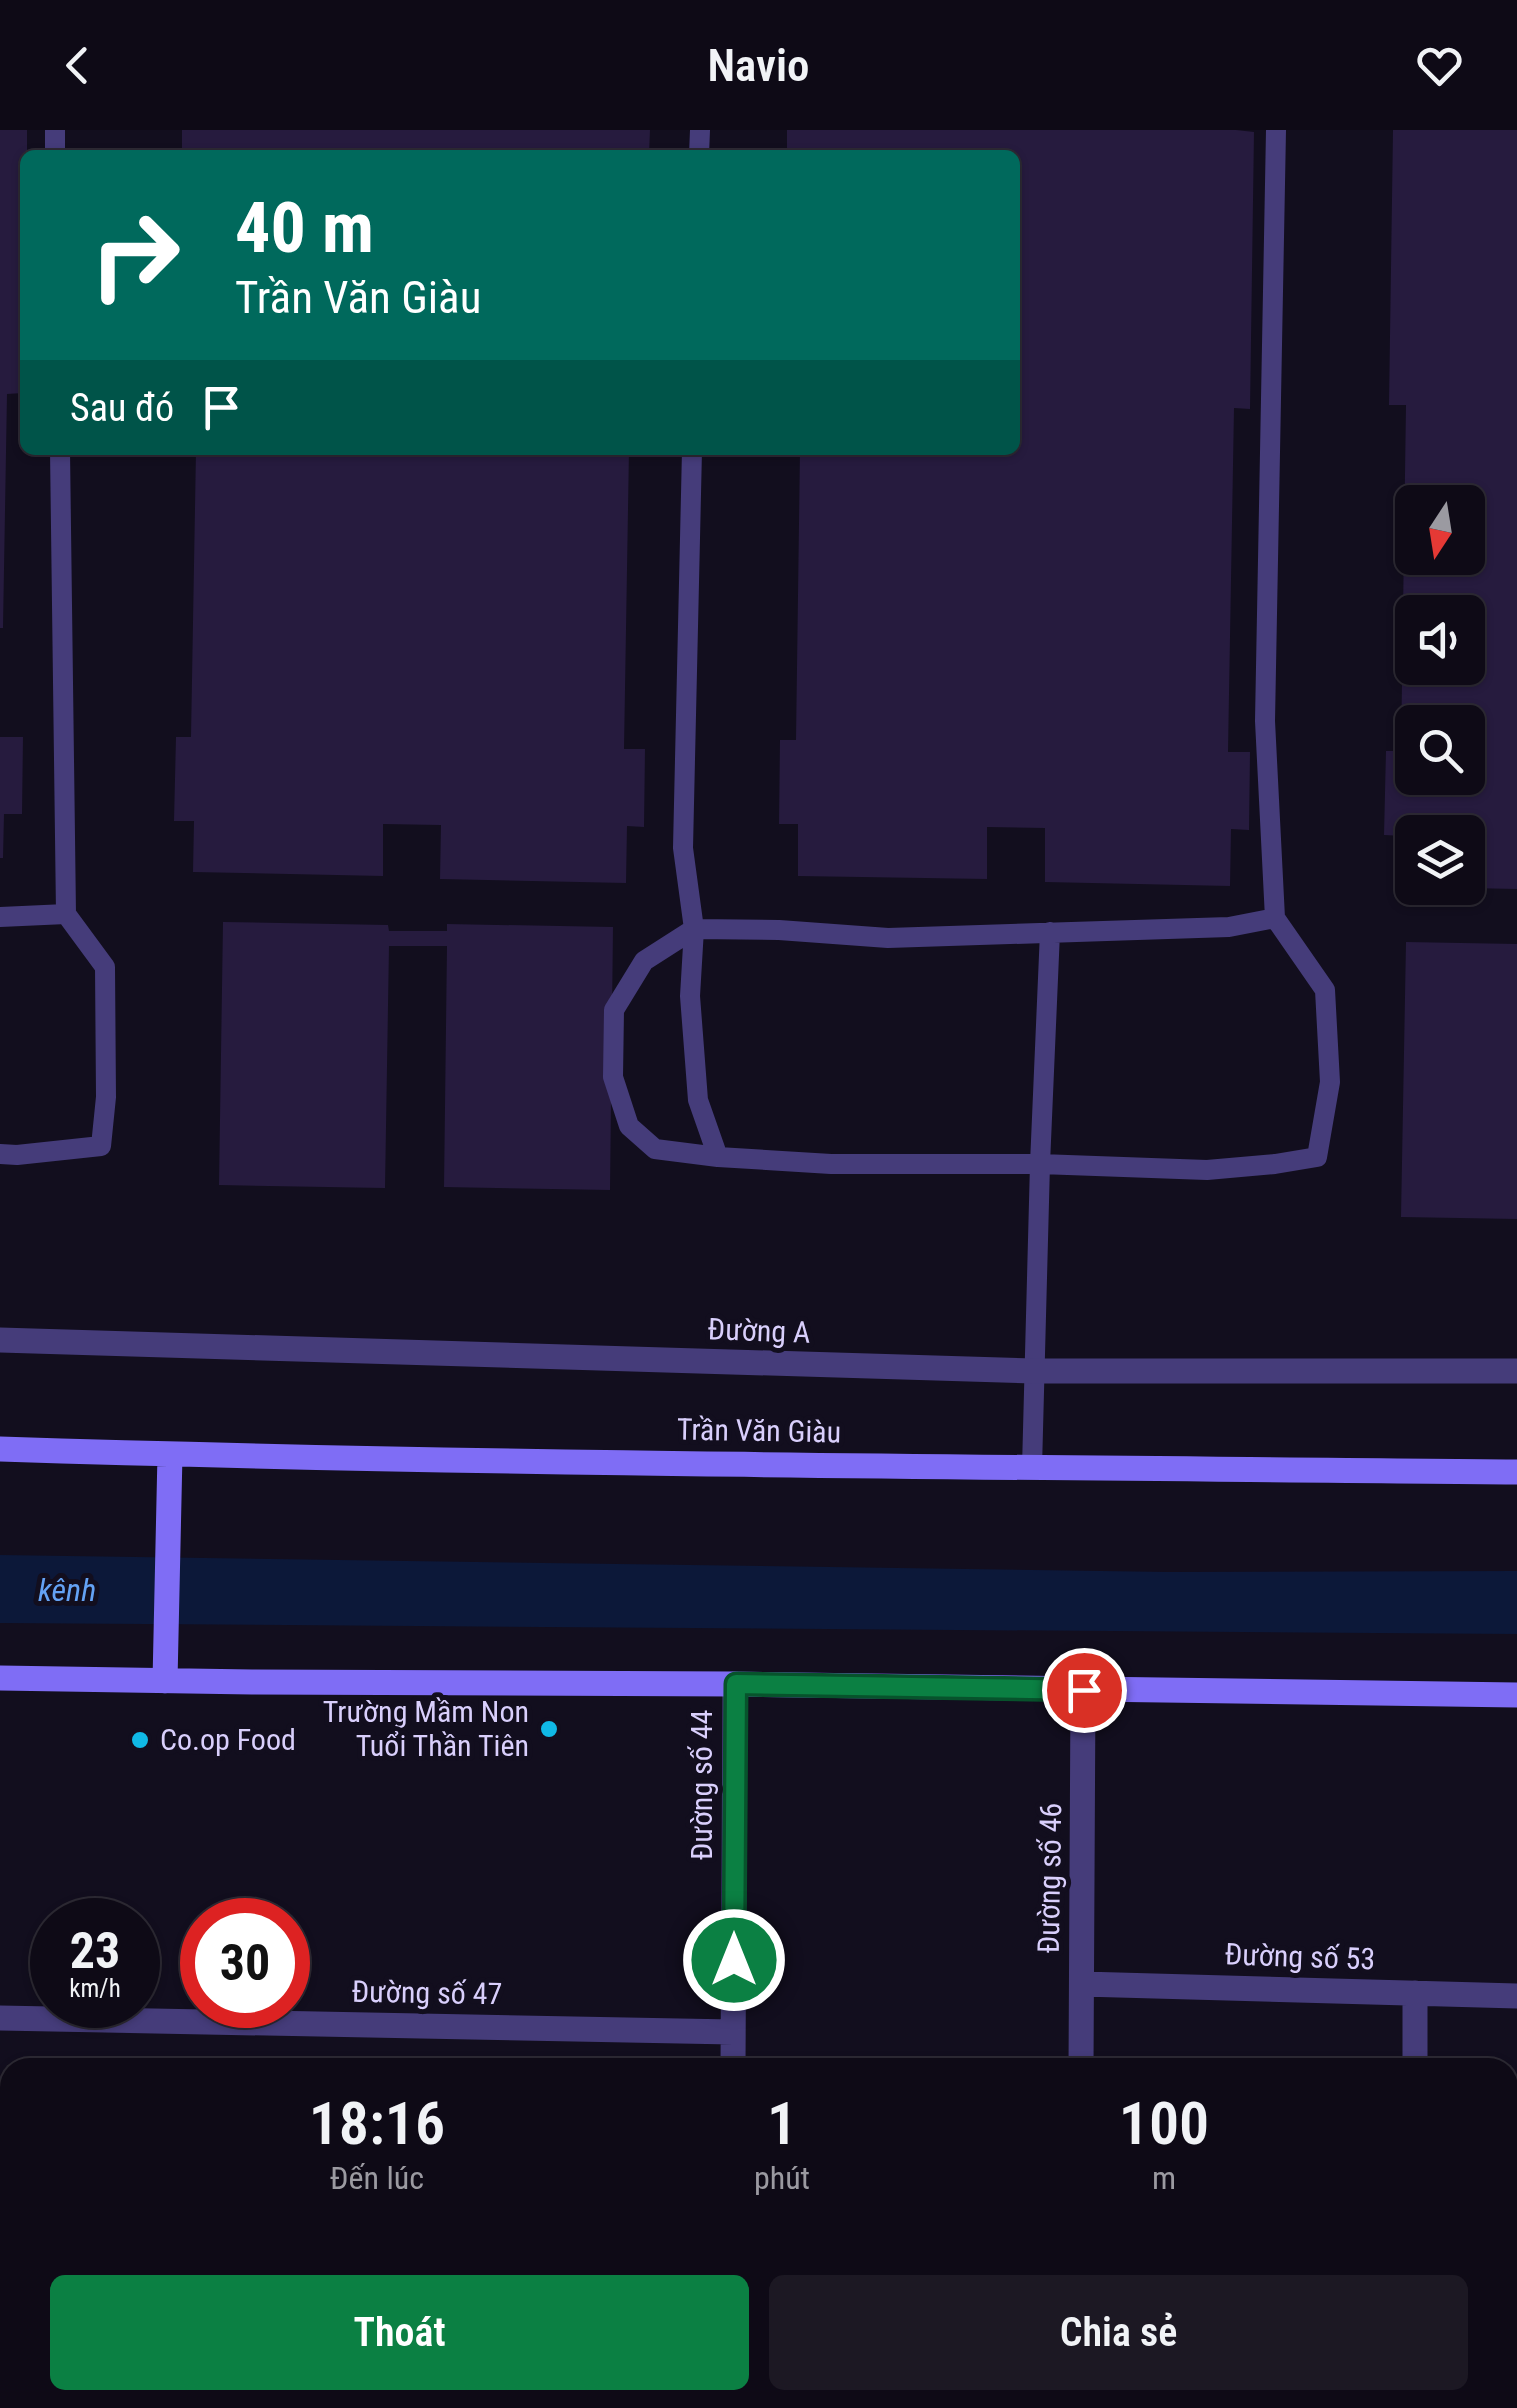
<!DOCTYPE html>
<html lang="vi">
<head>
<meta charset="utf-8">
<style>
  :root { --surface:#0e0a16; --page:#1c1823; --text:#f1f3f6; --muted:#9b9aa1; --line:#2e2b35; --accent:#0b8043 }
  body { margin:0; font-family:"Roboto Condensed",sans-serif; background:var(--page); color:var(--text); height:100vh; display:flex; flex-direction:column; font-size:38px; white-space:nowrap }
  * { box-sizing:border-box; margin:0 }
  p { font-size:32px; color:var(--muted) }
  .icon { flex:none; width:55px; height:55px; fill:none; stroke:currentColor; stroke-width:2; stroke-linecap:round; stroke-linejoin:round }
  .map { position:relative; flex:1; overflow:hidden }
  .panel { position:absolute; left:0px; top:1928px; width:1518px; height:352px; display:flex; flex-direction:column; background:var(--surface); border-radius:30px 30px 0 0; box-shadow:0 2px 8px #0004,0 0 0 2px var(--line) }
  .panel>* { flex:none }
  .guide { position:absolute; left:20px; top:20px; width:1000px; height:305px; border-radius:15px; box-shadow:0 2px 8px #0004,0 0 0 2px var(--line); background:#00695c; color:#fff; overflow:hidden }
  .needle { width:65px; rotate:192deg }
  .buttons { position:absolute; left:1395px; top:355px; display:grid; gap:20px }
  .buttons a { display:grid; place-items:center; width:90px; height:90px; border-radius:15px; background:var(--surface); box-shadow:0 2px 8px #0004,0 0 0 2px var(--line); font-size:50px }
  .speed { position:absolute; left:30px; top:1768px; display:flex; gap:20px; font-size:50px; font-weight:700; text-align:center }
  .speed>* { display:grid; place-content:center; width:130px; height:130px; border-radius:50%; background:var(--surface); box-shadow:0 2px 8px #0004,0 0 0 2px var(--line); line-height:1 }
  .speed small { font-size:25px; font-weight:400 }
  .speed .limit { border:15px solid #d22; background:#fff; color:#111 }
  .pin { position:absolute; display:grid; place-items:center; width:85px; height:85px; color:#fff; margin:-42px; border:5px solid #fff; border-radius:50%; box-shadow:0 2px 10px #0007 }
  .me { position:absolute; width:110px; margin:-55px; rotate:0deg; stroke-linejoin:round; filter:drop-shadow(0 0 8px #0008) }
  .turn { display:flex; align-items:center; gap:35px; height:210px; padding:0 50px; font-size:45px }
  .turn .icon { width:130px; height:130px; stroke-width:2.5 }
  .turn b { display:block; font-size:70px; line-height:85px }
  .then { display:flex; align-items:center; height:95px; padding:0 50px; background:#0003; gap:20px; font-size:38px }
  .eta { display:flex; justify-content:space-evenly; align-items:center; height:170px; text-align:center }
  .eta b { font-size:60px; font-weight:600; line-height:70px }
  .action { display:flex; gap:20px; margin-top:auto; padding:20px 50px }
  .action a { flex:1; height:115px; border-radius:15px; background:var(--accent); color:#fff; font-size:40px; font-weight:600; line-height:115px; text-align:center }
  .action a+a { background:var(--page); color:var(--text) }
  header { display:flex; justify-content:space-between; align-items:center; height:130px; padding:0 50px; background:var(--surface); font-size:45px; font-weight:600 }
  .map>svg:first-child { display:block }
  .water { fill:#0c1839 }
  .building { fill:#261b3e; fill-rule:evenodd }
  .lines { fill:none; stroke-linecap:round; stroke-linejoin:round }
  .service { stroke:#453c7a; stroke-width:20 }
  .minor { stroke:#453c7a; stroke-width:25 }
  .secondary { stroke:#7f6df5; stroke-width:25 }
  .route-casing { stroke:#07532c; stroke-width:25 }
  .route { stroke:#0b8043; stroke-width:18 }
  .poi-dot { fill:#10b9e6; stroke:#120e1e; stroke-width:4 }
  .labels { text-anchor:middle; stroke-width:10; stroke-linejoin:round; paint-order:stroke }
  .street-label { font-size:30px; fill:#d9cffc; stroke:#120e1e }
  .poi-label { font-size:30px; fill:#d9cffc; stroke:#120e1e; text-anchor:end }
  .water-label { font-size:32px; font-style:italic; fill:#64a2f4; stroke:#120e1e }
</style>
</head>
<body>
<header><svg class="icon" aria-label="back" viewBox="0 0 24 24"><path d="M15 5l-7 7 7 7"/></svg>Navio<svg class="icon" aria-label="heart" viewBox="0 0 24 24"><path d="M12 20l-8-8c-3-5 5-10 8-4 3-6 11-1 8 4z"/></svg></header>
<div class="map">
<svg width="1517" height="2278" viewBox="0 0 1517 2278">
  <rect width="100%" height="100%" fill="#120e1e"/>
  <path class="water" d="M 0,1425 L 1168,1442 L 1517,1441 L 1517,1504 L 0,1493 Z"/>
  <path class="building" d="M 0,0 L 27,0 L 27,25 L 25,25 L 23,263 L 7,264 L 3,498 L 0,498 Z
    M 182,0 L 650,0 L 649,25 L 182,25 Z
    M 787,0 L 1236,0 L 1254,2 L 1250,279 L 1234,278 L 1228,622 L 1250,622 L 1249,700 L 1231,699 L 1230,756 L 1045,752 L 1045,698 L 987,697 L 987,749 L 798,746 L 798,694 L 779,694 L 780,610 L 796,610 L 800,320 L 1015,320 L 1015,25 L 787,25 Z
    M 1393,0 L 1517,0 L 1517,759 L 1468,758 L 1468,702 L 1412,702 L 1412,757 L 1403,757 L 1404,706 L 1384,705 L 1386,621 L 1401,621 L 1406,275 L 1389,275 ZM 1412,372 L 1468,372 L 1468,428 L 1412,428 ZM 1412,482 L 1468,482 L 1468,538 L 1412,538 ZM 1412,592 L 1468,592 L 1468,648 L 1412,648 Z
    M 196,320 L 629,320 L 624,619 L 645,619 L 644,697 L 627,696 L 626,753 L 440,749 L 441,695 L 383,694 L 383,746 L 193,742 L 194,691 L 174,691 L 176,607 L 191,607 Z
    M 0,607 L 23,607 L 22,684 L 4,684 L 3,728 L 0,728 Z
    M 223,792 L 388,795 L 389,801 L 447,801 L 447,794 L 613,797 L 610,1060 L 444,1057 L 447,816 L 389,816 L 385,1058 L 219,1055 Z
    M 1406,812 L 1517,814 L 1517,1089 L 1401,1087 Z"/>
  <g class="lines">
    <path class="service" d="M 55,0 L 55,25
      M 699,25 L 700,0
      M 692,320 L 683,718 L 694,799 L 779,800 L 888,808 L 1229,797 L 1275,788
      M 0,787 L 66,784
      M 0,1024 L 17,1025 L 101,1016 L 106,967 L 105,837 L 66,784 L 60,320
      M 718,1027 L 698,970 L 690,866 L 694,799 L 644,831 L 614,880 L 613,947 L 629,996 L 655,1019 L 718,1027 L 831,1034 L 1040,1034 L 1207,1040 L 1275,1034 L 1317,1027 L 1330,952 L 1325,860 L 1275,788 L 1265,591 L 1276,0
      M 1032,1338 L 1040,1034 L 1050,802"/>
    <path class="minor" d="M 0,1210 L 1033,1241 L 1517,1241
      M 1082,1854 L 1517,1866
      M 0,1888 L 733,1902
      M 733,1938 L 735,1554
      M 1081,1938 L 1083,1560
      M 1415,1938 L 1415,1863
      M 0,2218 L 10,2218
      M 731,2278 L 731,2270
      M 1076,2278 L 1076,2270
      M 1413,2278 L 1413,2270"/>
    <path class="secondary" d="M 0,1319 C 505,1335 1011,1337 1517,1342
      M 0,1548 L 252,1552 L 735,1554 L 1517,1565
      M 165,1551 L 170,1324"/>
  </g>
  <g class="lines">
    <defs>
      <path id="route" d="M 734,1830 L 736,1554 L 1084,1560"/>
    </defs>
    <use href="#route" class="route-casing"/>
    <use href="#route" class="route"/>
  </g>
  <g class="poi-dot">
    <circle cx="549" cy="1599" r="10"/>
    <circle cx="140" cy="1610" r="10"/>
  </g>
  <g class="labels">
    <g class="street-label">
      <text transform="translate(759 1201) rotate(2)" y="10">Đường A</text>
      <text transform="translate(759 1301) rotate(1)" y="10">Trần Văn Giàu</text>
      <text transform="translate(702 1655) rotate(-90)" y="10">Đường số 44</text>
      <text transform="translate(1050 1748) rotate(-89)" y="10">Đường số 46</text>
      <text transform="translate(1300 1827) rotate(2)" y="10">Đường số 53</text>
      <text transform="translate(427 1863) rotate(1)" y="10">Đường số 47</text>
    </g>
    <g class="poi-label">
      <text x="529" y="1592">Trường Mầm Non<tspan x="529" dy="34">Tuổi Thần Tiên</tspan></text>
      <text x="160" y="1620" text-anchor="start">Co.op Food</text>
    </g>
    <g class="water-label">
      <text x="67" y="1471">kênh</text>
    </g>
  </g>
</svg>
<div class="buttons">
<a><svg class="needle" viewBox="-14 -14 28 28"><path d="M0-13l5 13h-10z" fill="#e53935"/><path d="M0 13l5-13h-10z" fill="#9b9aa1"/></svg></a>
<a><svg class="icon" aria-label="sound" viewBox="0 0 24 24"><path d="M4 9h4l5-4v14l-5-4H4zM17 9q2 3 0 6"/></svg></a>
<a><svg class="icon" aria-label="search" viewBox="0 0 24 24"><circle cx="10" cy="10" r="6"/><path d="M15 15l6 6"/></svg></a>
<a><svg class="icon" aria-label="layers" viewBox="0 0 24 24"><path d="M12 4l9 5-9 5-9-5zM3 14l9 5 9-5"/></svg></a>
</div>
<div class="speed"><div>23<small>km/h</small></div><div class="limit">30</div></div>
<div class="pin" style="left:1084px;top:1560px;background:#d93025"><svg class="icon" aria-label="arrive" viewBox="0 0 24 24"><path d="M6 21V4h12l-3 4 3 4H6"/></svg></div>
<svg class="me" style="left:734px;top:1830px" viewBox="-20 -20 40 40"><circle r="17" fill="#0b8043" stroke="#fff" stroke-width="3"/><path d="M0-11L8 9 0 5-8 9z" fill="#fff"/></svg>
<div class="guide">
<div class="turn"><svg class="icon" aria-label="right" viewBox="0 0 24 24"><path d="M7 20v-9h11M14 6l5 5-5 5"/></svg><div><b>40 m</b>Trần Văn Giàu</div></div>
<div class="then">Sau đó<svg class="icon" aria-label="arrive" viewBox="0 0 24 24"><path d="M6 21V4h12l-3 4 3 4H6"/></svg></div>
</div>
<section class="panel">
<div class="eta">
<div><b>18:16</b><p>Đến lúc</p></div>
<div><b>1</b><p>phút</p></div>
<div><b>100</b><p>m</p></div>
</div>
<div class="action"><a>Thoát</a><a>Chia sẻ</a></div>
</section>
</div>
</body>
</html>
